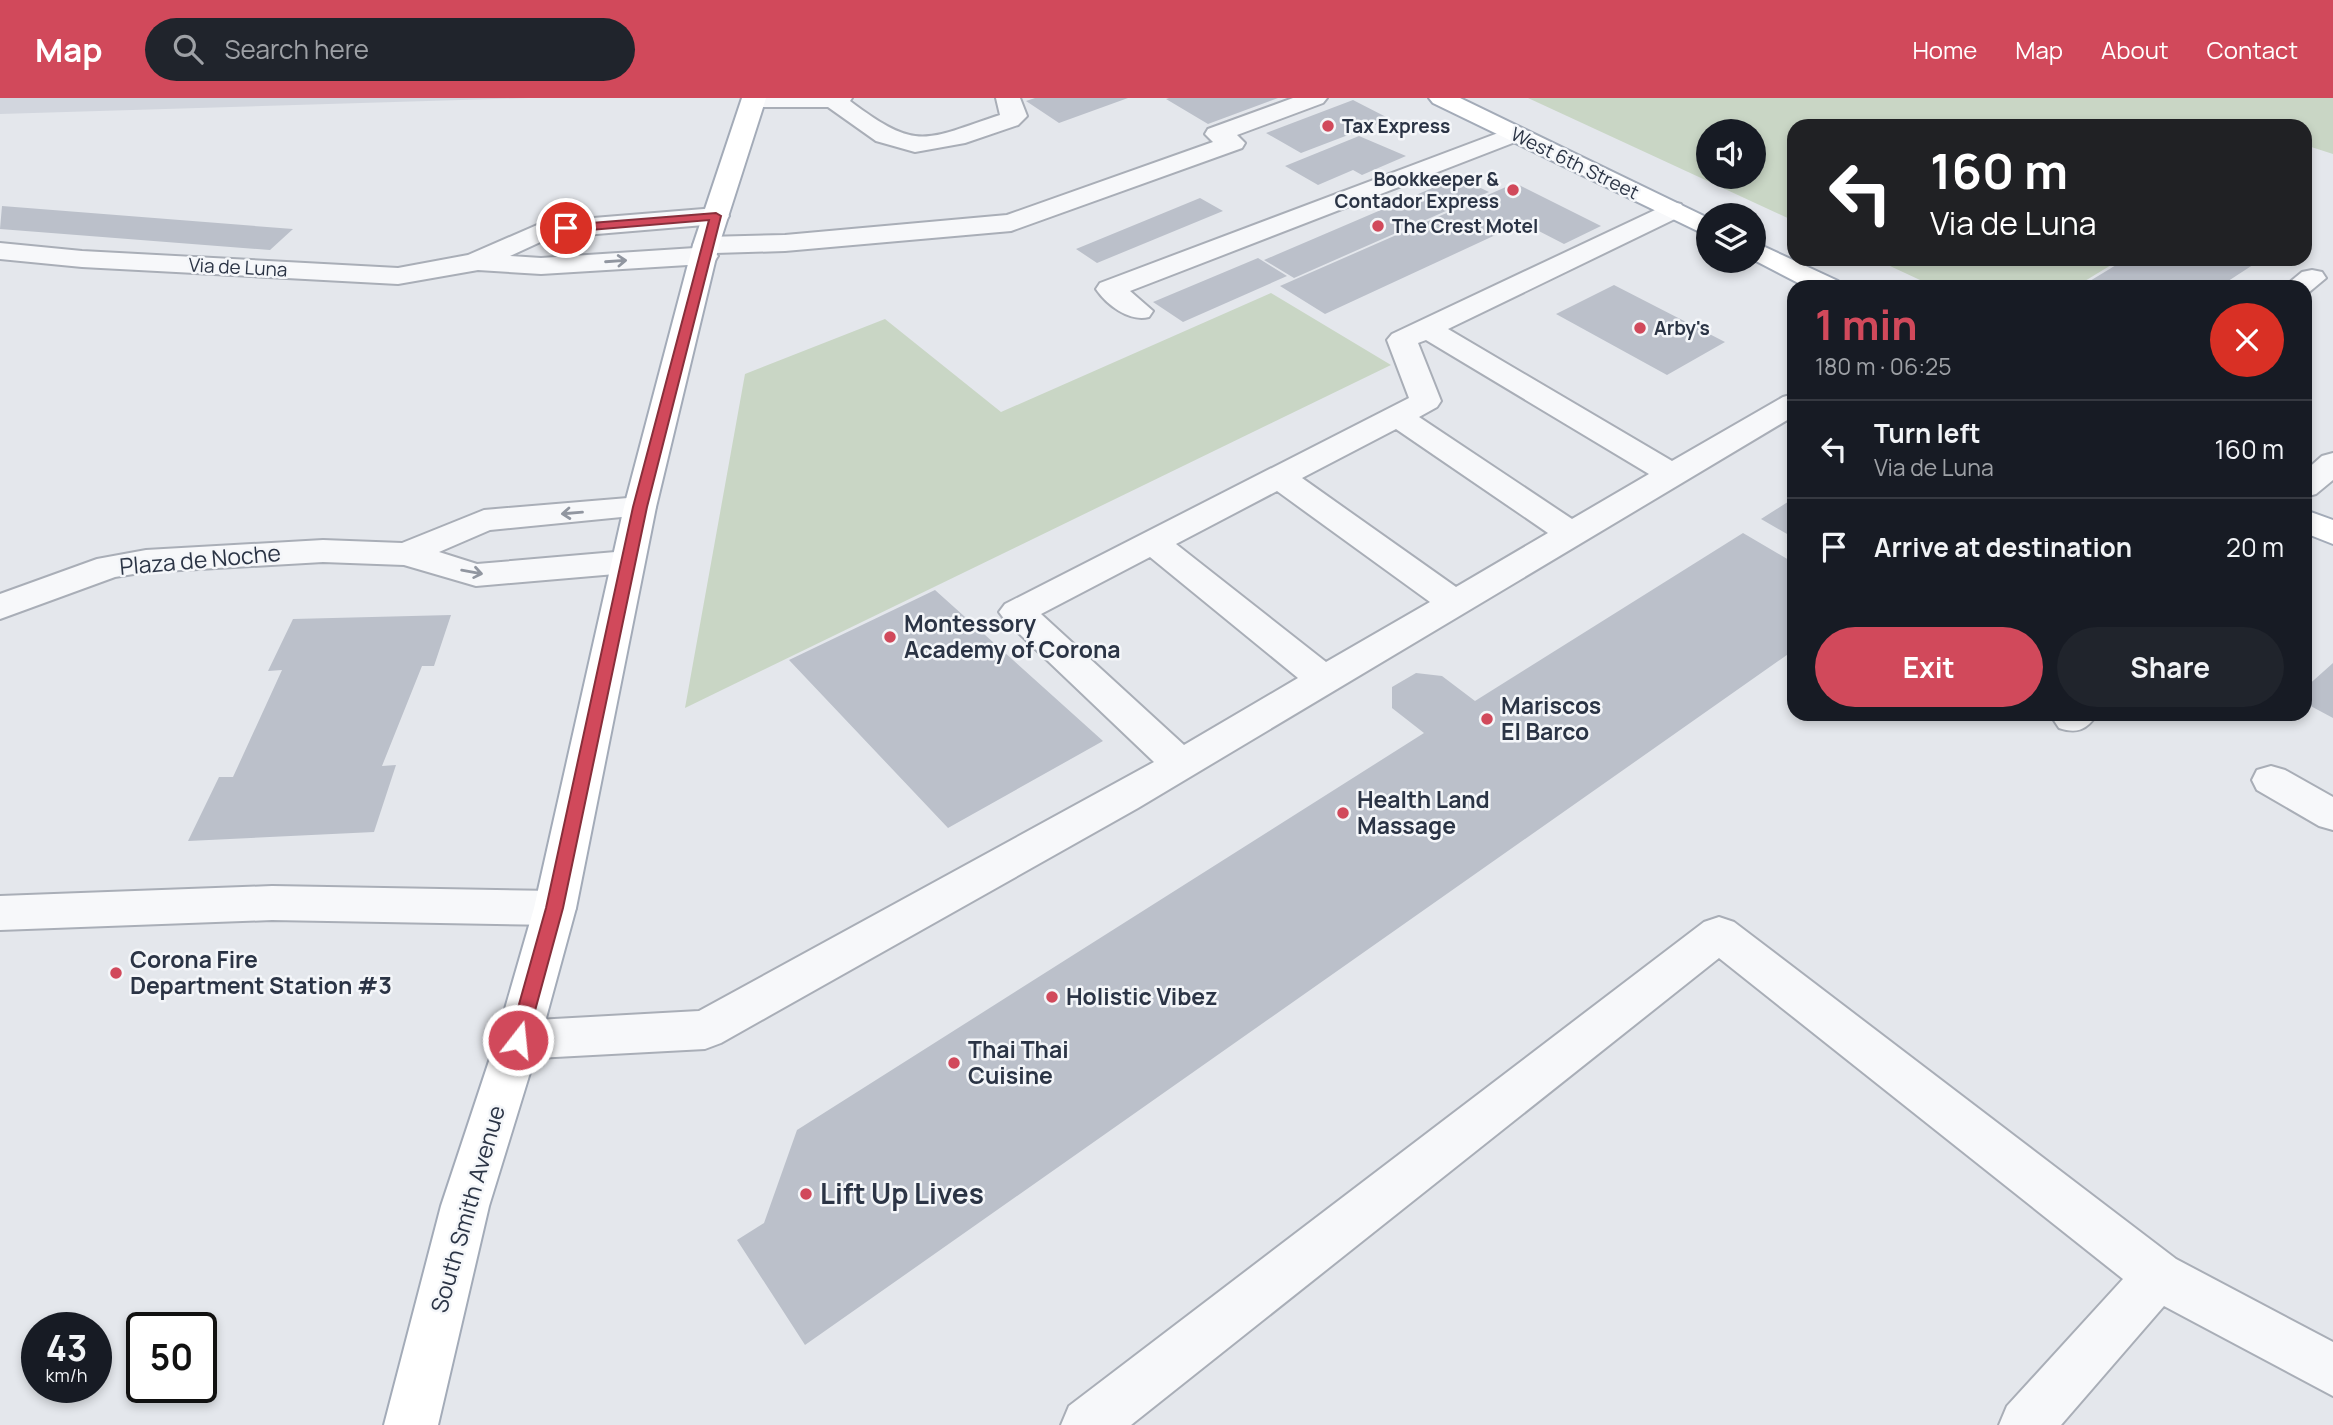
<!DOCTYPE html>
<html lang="en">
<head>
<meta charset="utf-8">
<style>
  :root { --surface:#171b24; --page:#20242c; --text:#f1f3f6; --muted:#9ea1a6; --line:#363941; --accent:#d1495b }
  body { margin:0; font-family:Manrope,sans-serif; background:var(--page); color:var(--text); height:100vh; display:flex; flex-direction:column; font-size:26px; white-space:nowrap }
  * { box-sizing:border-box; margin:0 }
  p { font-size:23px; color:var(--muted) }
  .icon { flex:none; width:38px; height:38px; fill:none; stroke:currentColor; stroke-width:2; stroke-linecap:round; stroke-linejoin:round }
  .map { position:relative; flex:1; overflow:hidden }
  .side { position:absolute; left:1787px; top:182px; width:525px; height:441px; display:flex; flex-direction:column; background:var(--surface); border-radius:21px; box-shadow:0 4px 10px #0003 }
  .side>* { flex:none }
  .guide { position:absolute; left:1787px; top:21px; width:525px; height:147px; border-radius:21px; box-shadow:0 4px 10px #0003; background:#202124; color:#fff; overflow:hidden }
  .tools { position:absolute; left:1696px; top:21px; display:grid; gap:14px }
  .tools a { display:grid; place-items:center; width:70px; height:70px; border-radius:50%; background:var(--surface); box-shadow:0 4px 10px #0003; font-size:35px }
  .speed { position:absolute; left:21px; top:1214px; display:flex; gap:14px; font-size:35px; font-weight:700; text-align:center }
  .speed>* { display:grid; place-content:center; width:91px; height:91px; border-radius:50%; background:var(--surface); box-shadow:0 4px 10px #0003; line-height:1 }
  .speed small { font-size:18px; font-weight:400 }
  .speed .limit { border:4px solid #111; border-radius:10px; background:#fff; color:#111 }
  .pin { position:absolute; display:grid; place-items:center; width:60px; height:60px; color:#fff; margin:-30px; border:4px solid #fff; border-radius:50%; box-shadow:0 2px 7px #0007 }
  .me { position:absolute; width:77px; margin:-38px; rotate:16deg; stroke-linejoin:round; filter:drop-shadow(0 0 5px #0008) }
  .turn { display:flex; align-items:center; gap:24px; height:147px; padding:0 28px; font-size:32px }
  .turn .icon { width:91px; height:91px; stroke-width:2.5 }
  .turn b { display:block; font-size:49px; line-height:60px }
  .round { display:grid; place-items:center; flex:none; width:74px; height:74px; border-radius:37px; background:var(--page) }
  .summary { display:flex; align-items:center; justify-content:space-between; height:119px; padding:0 28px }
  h1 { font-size:42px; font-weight:700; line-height:52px; color:var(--accent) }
  .cta { display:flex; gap:14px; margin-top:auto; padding:14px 28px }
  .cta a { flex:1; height:80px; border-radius:42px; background:var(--accent); color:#fff; font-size:28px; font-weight:700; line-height:80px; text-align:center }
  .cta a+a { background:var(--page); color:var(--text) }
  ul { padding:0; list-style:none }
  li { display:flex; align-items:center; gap:21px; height:98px; padding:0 28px; border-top:2px solid var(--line) }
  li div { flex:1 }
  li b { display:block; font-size:26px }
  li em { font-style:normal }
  header { display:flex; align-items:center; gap:42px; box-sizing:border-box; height:98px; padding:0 35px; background:var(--accent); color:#fff }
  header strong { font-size:33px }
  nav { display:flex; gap:38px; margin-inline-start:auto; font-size:24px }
  .search { width:490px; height:63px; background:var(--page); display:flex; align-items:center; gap:18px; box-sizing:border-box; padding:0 24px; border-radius:38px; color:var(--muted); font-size:26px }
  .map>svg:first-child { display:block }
  .built { fill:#d2d6de }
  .green { fill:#c9d6c5; fill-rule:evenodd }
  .building { fill:#bbc0ca }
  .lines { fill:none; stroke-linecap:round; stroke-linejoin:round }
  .minor-casing { stroke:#a9aeb7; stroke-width:4 }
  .major-casing { stroke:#a3abb8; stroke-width:4 }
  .minor { fill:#f7f8fa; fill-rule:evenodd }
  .major { fill:#fff; fill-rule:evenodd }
  .oneway { stroke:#9196a0 }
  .route { fill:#d1495b; stroke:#882f3b; stroke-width:2 }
  .poi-dot { fill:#d1495b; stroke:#f4f6f9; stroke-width:2.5 }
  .labels { text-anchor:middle; stroke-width:5; stroke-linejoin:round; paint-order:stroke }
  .far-poi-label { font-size:19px; font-weight:bold; fill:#2b3445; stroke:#f4f6f9; text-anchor:start }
  .far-street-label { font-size:19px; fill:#2b3445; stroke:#f4f6f9 }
  .street-label { font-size:23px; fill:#2b3445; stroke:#f4f6f9 }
  .poi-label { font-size:23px; font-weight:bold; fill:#2b3445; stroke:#f4f6f9; text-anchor:start }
  .near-poi-label { font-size:28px; font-weight:bold; fill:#2b3445; stroke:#f4f6f9; text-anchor:start }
</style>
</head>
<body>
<header>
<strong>Map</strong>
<div class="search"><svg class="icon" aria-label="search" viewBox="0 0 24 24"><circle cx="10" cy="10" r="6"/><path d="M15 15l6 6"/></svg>Search here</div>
<nav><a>Home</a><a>Map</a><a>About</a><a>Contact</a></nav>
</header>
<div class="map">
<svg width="2333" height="1327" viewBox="0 0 2333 1327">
  <rect width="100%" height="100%" fill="#e4e7ec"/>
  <path class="built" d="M 0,0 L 529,0 L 0,16 Z"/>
  <path class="green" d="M 1528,0 L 2333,0 L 2333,56 L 2305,47 L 2305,28 L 1794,28 L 1794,123 ZM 1708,33 L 1754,33 L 1754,79 L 1708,79 Z
    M 1875,161 L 2121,161 L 2075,189 L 1935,189 Z
    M 1271,195 L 1391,267 L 685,610 L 745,276 L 885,221 L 1001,314 Z"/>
  <path class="building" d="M 1035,0 L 1128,0 L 1059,25 L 1026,3 Z
    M 1169,0 L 1278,0 L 1208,26 L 1166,1 Z
    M 1353,2 L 1390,21 L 1301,55 L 1266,35 Z
    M 1359,38 L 1406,58 L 1362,77 L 1353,72 L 1318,87 L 1285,68 Z
    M 1458,79 L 1489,94 L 1294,180 L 1264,162 Z
    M 1515,85 L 1601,128 L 1564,146 L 1531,129 L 1524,133 L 1515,128 L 1325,216 L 1280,188 Z
    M 1200,100 L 1223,113 L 1097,165 L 1076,151 Z
    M 2,108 L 293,131 L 270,152 L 0,131 Z
    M 1258,160 L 1287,178 L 1183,224 L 1153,204 Z
    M 2126,161 L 2262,161 L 2219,189 L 2080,189 Z
    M 1614,187 L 1725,244 L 1667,277 L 1556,216 Z
    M 1794,400 L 1794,440 L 1761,421 Z
    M 1743,435 L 1794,465 L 1794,552 L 805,1247 L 737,1142 L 764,1125 L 797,1032 L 1424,635 L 1392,610 L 1392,589 L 1416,575 L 1442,578 L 1475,603 Z
    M 935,492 L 1103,643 L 948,730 L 789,562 Z
    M 451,517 L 434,568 L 422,568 L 382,668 L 396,667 L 374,734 L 188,743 L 219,679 L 233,679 L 282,572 L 268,573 L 293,521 Z
    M 2333,565 L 2333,620 L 2305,605 L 2305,590 Z"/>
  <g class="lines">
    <defs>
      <path id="minor" d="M 744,0 L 852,0 L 850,3 C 918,54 924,42 1000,17 L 996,0 L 1020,0 L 1027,18 L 1018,27 L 965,45 L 915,54 L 876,43 L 828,9 L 754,9 L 746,7 Z
        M 1293,0 L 1327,0 L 1323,5 L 1237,37 L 1245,45 L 1242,50 L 1011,133 L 785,153 L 715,155 L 718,158 L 714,164 L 704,166 L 541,176 L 478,172 L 398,186 L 82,169 L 0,161 L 0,145 L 82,153 L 398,170 L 468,157 L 544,124 L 716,110 L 725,112 L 729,118 L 725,124 L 716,126 L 549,140 L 510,158 L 541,160 L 695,150 L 693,147 L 697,141 L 706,139 L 785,137 L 1007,117 L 1213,44 L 1205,36 L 1208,31 Z
        M 1514,29 L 1523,31 L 1526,36 L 1523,41 L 1130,193 L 1153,213 L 1149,219 C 1129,224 1107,207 1096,191 L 1100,185 Z
        M 1672,104 L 1681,106 L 1685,112 L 1681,118 L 1448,231 L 1672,363 L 1783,299 L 1794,296 L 1794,318 L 1138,710 L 721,945 L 705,951 L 518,961 L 502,955 L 496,942 L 502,929 L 518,923 L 699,913 L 1154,664 L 1005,522 L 999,514 L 1005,506 L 1409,300 L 1387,242 L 1392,236 ZM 1426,242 L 1649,376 L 1572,421 L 1419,319 L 1437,309 L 1441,303 L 1418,245 ZM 1396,331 L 1548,435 L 1456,489 L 1302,380 ZM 1277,393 L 1430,504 L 1326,564 L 1176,446 ZM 1150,459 L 1298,580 L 1184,647 L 1041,516 Z
        M 2312,172 L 2322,174 L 2326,180 L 2308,195 L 2305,196 L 2305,189 L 2284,189 L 2302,174 Z
        M 2333,355 L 2333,382 L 2316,396 L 2305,399 L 2305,373 L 2322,358 Z
        M 640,399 L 652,402 L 656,409 L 652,416 L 490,432 L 439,454 L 477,466 L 627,453 L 639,456 L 644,464 L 639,472 L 627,475 L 476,488 L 404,467 L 323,464 L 146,474 L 115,479 L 0,521 L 0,496 L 97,461 L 146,452 L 323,442 L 402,445 L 484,412 Z
        M 2056,616 L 2097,616 C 2087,632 2077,636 2059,630 L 2053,621 Z
        M 2271,668 L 2285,672 L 2333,699 L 2333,732 L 2319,728 L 2257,692 L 2252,682 L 2257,672 Z
        M 272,788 L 555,793 L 570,798 L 576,810 L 570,822 L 555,827 L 272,822 L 0,832 L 0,798 Z
        M 1719,819 L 1734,824 L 2176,1161 L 2333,1244 L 2333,1298 L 2164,1208 L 2061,1327 L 1999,1327 L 2007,1308 L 2123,1181 L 1719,860 L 1131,1327 L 1061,1327 L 1069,1308 L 1704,824 Z"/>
      <path id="major" d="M 742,0 L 766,0 L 719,147 L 656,409 L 576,810 L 540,942 L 489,1108 L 438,1327 L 384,1327 L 441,1108 L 496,942 L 534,810 L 624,409 L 693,147 Z
        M 1429,0 L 1460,0 L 1708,120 L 1708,138 L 1433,5 Z
        M 1754,144 L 1838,183 L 1842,189 L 1806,189 L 1754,162 Z
        M 2305,412 L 2333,422 L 2333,446 L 2305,435 Z"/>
    </defs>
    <use href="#minor" class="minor-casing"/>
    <use href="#major" class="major-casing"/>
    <use href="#minor" class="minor"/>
    <use href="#major" class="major"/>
  </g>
  <defs><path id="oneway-shaft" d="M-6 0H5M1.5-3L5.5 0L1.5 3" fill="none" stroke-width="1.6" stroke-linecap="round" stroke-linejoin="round" transform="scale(1.75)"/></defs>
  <g class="oneway">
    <use href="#oneway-shaft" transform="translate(616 163) rotate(-4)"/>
    <use href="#oneway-shaft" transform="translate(572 415) rotate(175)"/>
    <use href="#oneway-shaft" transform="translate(472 474) rotate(10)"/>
  </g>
  <path class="route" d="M 716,115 L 721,118 L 647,409 L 563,810 L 527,942 L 524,948 L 518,950 L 511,948 L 509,942 L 546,810 L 633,409 L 709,122 L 566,134 L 560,130 L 566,127 Z"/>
  <g class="poi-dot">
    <circle cx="1328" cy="28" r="7"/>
    <circle cx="1513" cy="92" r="7"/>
    <circle cx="1378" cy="128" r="7"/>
    <circle cx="1640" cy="230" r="7"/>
    <circle cx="890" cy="539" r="7"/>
    <circle cx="1487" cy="621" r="7"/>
    <circle cx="1343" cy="715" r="7"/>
    <circle cx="116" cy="875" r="7"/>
    <circle cx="1052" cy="899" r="7"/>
    <circle cx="954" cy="965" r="7"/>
    <circle cx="806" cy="1096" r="7"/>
  </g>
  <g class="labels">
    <g class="far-poi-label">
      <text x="1342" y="35">Tax Express</text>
      <text x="1499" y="88" text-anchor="end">Bookkeeper &amp;<tspan x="1499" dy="22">Contador Express</tspan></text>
      <text x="1392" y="135">The Crest Motel</text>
      <text x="1654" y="237">Arby's</text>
    </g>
    <g class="far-street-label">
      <text transform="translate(1575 65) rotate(26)" y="7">West 6th Street</text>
      <text transform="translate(238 169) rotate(3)" y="7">Via de Luna</text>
    </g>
    <g class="street-label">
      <text transform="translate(200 462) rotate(-5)" y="8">Plaza de Noche</text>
      <text transform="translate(468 1111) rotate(-74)" y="8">South Smith Avenue</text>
    </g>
    <g class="poi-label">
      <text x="904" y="534">Montessory<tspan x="904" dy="26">Academy of Corona</tspan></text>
      <text x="1501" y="616">Mariscos<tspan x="1501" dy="26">El Barco</tspan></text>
      <text x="1357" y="710">Health Land<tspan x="1357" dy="26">Massage</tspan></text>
      <text x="130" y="870">Corona Fire<tspan x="130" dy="26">Department Station #3</tspan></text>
      <text x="1066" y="907">Holistic Vibez</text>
      <text x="968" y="960">Thai Thai<tspan x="968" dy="26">Cuisine</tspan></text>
    </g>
    <g class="near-poi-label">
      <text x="820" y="1106">Lift Up Lives</text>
    </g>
  </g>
</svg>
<div class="tools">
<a><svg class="icon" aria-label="sound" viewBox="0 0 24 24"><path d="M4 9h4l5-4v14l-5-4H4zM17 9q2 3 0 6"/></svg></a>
<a><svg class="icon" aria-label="layers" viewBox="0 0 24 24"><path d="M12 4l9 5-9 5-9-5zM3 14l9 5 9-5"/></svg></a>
</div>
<div class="speed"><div>43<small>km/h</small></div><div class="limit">50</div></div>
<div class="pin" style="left:566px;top:130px;background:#d93025"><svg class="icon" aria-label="arrive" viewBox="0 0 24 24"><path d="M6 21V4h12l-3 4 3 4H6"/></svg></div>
<svg class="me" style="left:518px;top:942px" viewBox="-20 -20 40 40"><circle r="17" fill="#d1495b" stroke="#fff" stroke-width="3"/><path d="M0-11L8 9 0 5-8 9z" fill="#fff"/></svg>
<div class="guide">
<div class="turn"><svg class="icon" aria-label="left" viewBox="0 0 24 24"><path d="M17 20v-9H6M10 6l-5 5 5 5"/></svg><div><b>160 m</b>Via de Luna</div></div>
</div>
<section class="side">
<div class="summary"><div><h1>1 min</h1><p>180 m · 06:25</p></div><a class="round" style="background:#d93025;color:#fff"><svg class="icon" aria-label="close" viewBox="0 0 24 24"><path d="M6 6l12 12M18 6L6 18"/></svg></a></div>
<ul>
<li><svg class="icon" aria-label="left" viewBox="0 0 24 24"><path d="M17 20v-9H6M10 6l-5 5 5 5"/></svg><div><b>Turn left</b><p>Via de Luna</p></div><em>160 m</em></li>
<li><svg class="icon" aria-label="arrive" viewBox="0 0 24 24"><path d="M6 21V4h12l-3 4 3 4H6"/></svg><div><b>Arrive at destination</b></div><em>20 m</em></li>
</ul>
<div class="cta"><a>Exit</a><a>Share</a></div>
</section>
</div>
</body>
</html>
